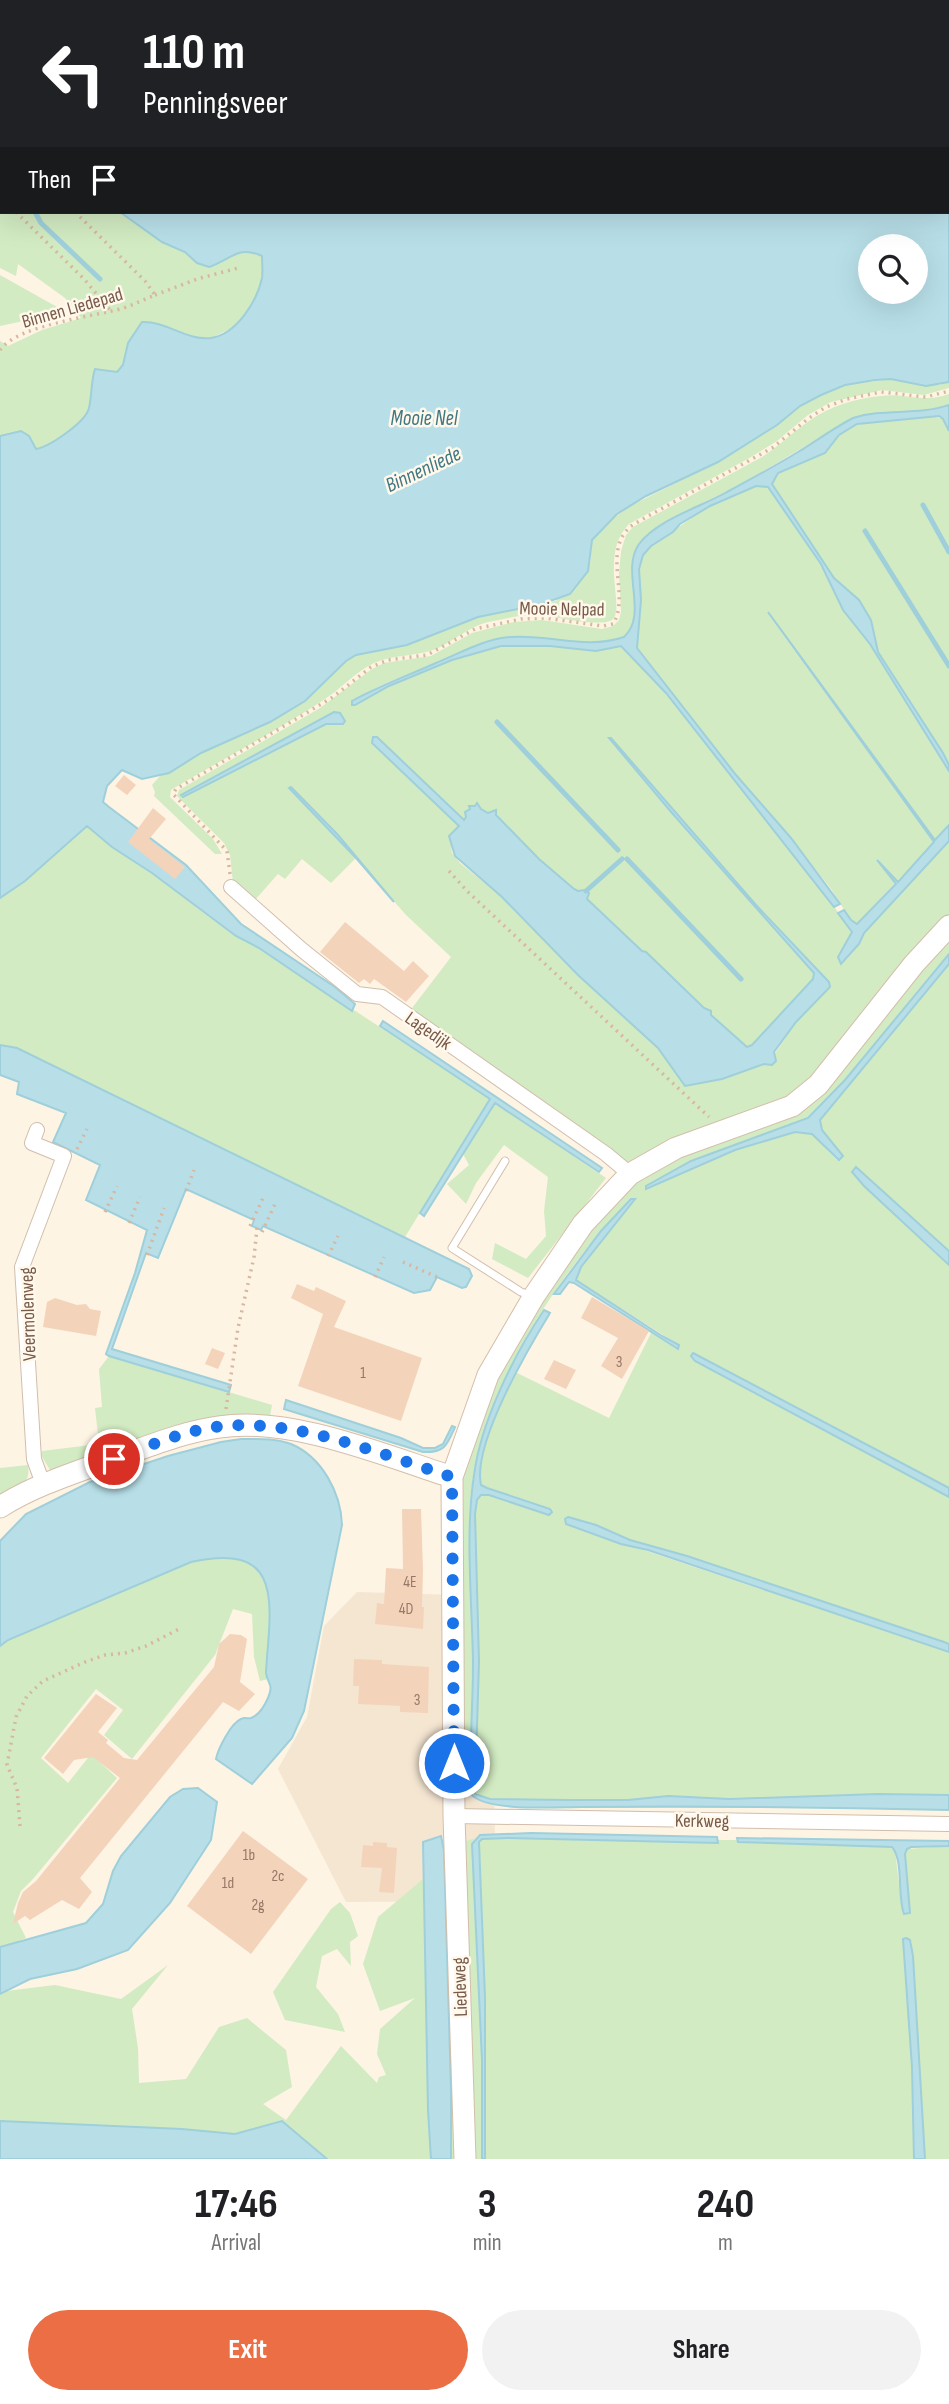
<!DOCTYPE html>
<html lang="en">
<head>
<meta charset="utf-8">
<style>
  :root { --surface:#fff; --page:#f2f2f2; --text:#202124; --muted:#757577; --accent:#eb6e45 }
  body { margin:0; font-family:"Sofia Sans Condensed",sans-serif; background:var(--page); color:var(--text); height:100vh; display:flex; flex-direction:column; font-size:26px; white-space:nowrap }
  * { box-sizing:border-box; margin:0 }
  p { font-size:23px; color:var(--muted) }
  .icon { flex:none; width:38px; height:38px; fill:none; stroke:currentColor; stroke-width:2; stroke-linecap:round; stroke-linejoin:round }
  .map { position:relative; height:2159px; overflow:hidden }
  .side { display:flex; flex-direction:column; background:var(--surface); flex:1 }
  .side>* { flex:none }
  .guide { position:absolute; left:0px; top:0px; width:950px; height:214px; box-shadow:0 7px 28px #0002; background:#202124; color:#fff; overflow:hidden }
  .buttons { position:absolute; left:858px; top:234px; display:grid; gap:14px }
  .buttons a { display:grid; place-items:center; width:70px; height:70px; border-radius:50%; background:var(--surface); box-shadow:0 7px 28px #0002; font-size:35px }
  .pin { position:absolute; display:grid; place-items:center; width:60px; height:60px; color:#fff; margin:-30px; border:4px solid #fff; border-radius:50%; box-shadow:0 2px 7px #0007 }
  .me { position:absolute; width:77px; margin:-38px; rotate:0deg; stroke-linejoin:round; filter:drop-shadow(0 0 5px #0008) }
  .turn { display:flex; align-items:center; gap:24px; height:147px; padding:0 28px; font-size:32px }
  .turn .icon { width:91px; height:91px; stroke-width:2.5 }
  .turn b { display:block; font-size:49px; line-height:60px }
  .then { display:flex; align-items:center; height:66px; padding:0 28px; background:#0003; gap:14px; font-size:26px }
  .eta { display:flex; justify-content:space-evenly; align-items:center; height:119px; text-align:center }
  .eta b { font-size:42px; font-weight:700; line-height:49px }
  .button { display:flex; gap:14px; margin-top:auto; padding:14px 28px }
  .button a { flex:1; height:80px; border-radius:42px; background:var(--accent); color:#fff; font-size:28px; font-weight:700; line-height:80px; text-align:center }
  .button a+a { background:var(--page); color:var(--text) }
  .map>svg:first-child { display:block }
  .residential { fill:#f5e6d2 }
  .green { fill:#d2ebc2; fill-rule:evenodd }
  .water { fill:#b8dfe8; stroke:#9ecfda; stroke-width:2; fill-rule:evenodd }
  .lines { fill:none; stroke-linecap:round; stroke-linejoin:round }
  .stream { stroke:#9ecfda; stroke-width:5 }
  .building { fill:#f4d3bb }
  .lane-casing { stroke:#d1bead; stroke-width:9 }
  .street-casing { stroke:#d1bead; stroke-width:16 }
  .secondary-casing { stroke:#d4beaa; stroke-width:23 }
  .path { stroke:#d9b69e; stroke-width:3.5; stroke-dasharray:2 5; stroke-linecap:butt }
  .lane { stroke:#fff; stroke-width:7 }
  .street { stroke:#fff; stroke-width:14 }
  .secondary { stroke:#fff; stroke-width:21 }
  .route { stroke:#1a73e8; stroke-width:12; stroke-dasharray:0 21.6 }
  .labels { text-anchor:middle; stroke-width:5; stroke-linejoin:round; paint-order:stroke }
  .number-label { font-size:16px; fill:#967866 }
  .street-label { font-size:19px; fill:#775a49; stroke:#fff8eb }
  .water-label { font-size:21px; font-style:italic; fill:#3f7784; stroke:#fff8eb }
</style>
</head>
<body>
<div class="map">
<svg width="949" height="2159" viewBox="0 0 949 2159">
  <rect width="100%" height="100%" fill="#fdf4e4"/>
  <path class="residential" d="M 357,1592 L 491,1596 L 496,1901 L 346,1902 L 278,1769 L 307,1717 L 324,1626 Z"/>
  <path class="green" d="M 0,0 L 29,0 L 2,2 L 2,212 L 120,212 L 260,255 L 262,253 L 265,295 L 234,327 L 211,338 L 141,357 L 93,418 L 40,453 L 32,442 L 0,437 L 0,341 L 8,346 L 42,330 L 81,318 L 65,298 L 18,264 L 16,276 L 0,268 Z
    M 0,275 L 66,312 L 0,326 Z
    M 891,379 L 939,385 L 949,382 L 949,388 L 924,395 L 882,390 L 831,402 L 808,415 L 777,441 L 751,457 L 629,524 C 599,554 625,607 613,619 C 603,629 551,615 535,615 C 520,615 503,619 488,622 C 468,627 454,641 436,649 C 416,657 393,654 374,663 C 355,672 340,690 322,701 C 273,733 221,760 171,790 L 170,797 L 213,839 L 222,854 L 215,854 L 154,796 L 155,792 L 152,785 L 160,776 L 201,753 L 270,722 L 305,701 L 346,661 L 356,655 L 407,645 L 478,617 L 556,601 L 590,564 L 592,540 L 599,531 L 626,508 L 718,462 L 777,425 L 800,406 L 821,395 L 845,385 Z
    M 949,394 L 949,405 C 916,415 885,408 853,418 L 726,493 L 679,516 L 633,565 C 634,586 641,622 624,637 C 586,650 549,634 511,637 C 483,640 460,653 435,664 C 407,676 376,684 352,702 L 355,705 L 389,686 L 452,660 L 501,646 L 550,646 L 596,651 L 621,646 L 666,693 L 826,895 L 852,932 L 838,957 L 847,959 L 859,944 L 864,933 L 949,841 L 949,915 L 815,1075 L 786,1098 L 629,1165 L 409,1012 L 451,957 L 406,915 L 356,858 L 331,883 L 302,859 L 285,879 L 278,874 L 253,902 L 233,883 L 230,855 L 224,843 L 177,796 L 179,790 L 320,708 L 372,669 L 384,663 L 431,656 L 472,633 L 514,622 L 542,620 L 602,629 L 613,626 L 619,620 L 621,612 L 619,573 L 621,551 L 626,535 L 633,527 L 762,457 C 779,446 793,432 809,421 C 830,406 854,399 880,396 C 906,392 921,404 949,394 ZM 333,712 L 340,713 L 343,725 L 328,723 L 308,732 L 182,797 ZM 377,737 L 465,821 L 470,809 L 477,804 L 485,812 L 491,813 L 495,810 L 496,815 L 539,859 L 574,889 L 578,892 L 585,890 L 589,893 L 587,899 L 642,951 L 653,959 L 739,1042 L 747,1047 L 752,1045 L 813,979 L 814,973 L 650,788 L 611,738 L 756,905 L 829,982 L 830,987 L 796,1022 L 774,1055 L 722,1079 L 685,1086 L 658,1048 L 578,975 L 502,897 L 460,863 L 452,853 L 450,838 L 459,826 L 372,743 Z
    M 932,416 L 943,419 L 949,431 L 949,765 L 878,652 L 869,616 L 859,600 L 834,578 L 772,484 L 778,473 L 825,452 L 839,435 L 857,424 Z
    M 765,485 L 778,500 L 821,564 L 843,610 L 870,644 L 949,771 L 949,825 L 935,840 L 768,614 L 934,842 L 857,924 L 850,919 L 831,889 L 791,838 L 736,775 L 637,648 C 636,626 643,605 640,583 C 639,574 637,565 642,557 C 649,545 661,541 671,533 C 692,517 738,484 765,485 Z
    M 87,826 C 107,846 130,858 152,874 C 188,899 219,928 259,948 L 490,1099 L 405,1237 L 17,1048 L 0,1045 L 0,898 L 9,893 Z
    M 949,938 L 949,954 L 845,1080 L 808,1118 L 691,1161 L 647,1186 L 646,1189 L 735,1150 L 795,1132 L 812,1134 L 837,1160 L 843,1156 L 822,1130 L 820,1120 L 949,964 L 949,1251 L 857,1168 L 872,1192 L 949,1265 L 949,1488 L 699,1356 L 691,1356 L 789,1412 L 949,1497 L 949,1644 L 687,1556 L 630,1540 L 596,1525 L 568,1517 L 566,1524 L 949,1652 L 949,1795 L 568,1800 L 490,1799 L 475,1794 C 479,1700 477,1608 475,1514 L 477,1500 L 480,1495 L 489,1495 L 549,1515 L 552,1512 L 550,1509 L 480,1485 C 475,1457 503,1399 515,1372 L 609,1418 L 651,1333 L 677,1349 L 679,1345 L 576,1280 L 581,1267 L 634,1200 L 631,1199 C 560,1271 495,1371 474,1471 C 465,1517 471,1578 472,1625 C 473,1681 469,1738 471,1794 L 461,1786 L 464,1587 L 463,1470 L 497,1377 L 581,1236 L 633,1182 L 660,1164 L 781,1119 Z
    M 495,1103 L 606,1178 L 528,1278 L 492,1259 L 495,1243 L 526,1259 L 546,1236 L 544,1211 L 548,1177 L 504,1145 L 476,1183 L 466,1204 L 447,1184 L 469,1165 L 463,1154 Z
    M 109,1356 L 272,1405 L 270,1416 L 233,1416 L 50,1470 L 41,1455 L 42,1451 L 99,1444 L 95,1408 L 102,1407 L 99,1369 Z
    M 28,1465 C 31,1487 17,1488 0,1497 L 0,1468 Z
    M 234,1557 C 239,1559 246,1561 250,1564 C 282,1586 268,1639 266,1671 L 268,1679 L 260,1681 L 254,1657 L 252,1614 L 233,1609 L 215,1655 L 132,1759 L 104,1735 L 123,1710 L 96,1689 L 41,1758 L 68,1783 L 91,1754 L 117,1778 L 33,1879 L 21,1891 L 13,1912 L 26,1938 L 6,1946 L 0,1947 L 0,1646 L 8,1640 L 191,1562 L 212,1558 Z
    M 475,1838 L 472,1844 L 482,2060 L 482,2159 L 472,2159 L 463,1842 Z
    M 508,1838 L 718,1842 L 718,1840 L 737,1840 L 738,1842 L 888,1846 L 895,1851 L 899,1883 L 910,1913 L 905,1854 L 907,1849 L 949,1846 L 949,2159 L 925,2159 L 924,2157 L 913,1956 L 911,1941 L 905,1938 L 903,1940 L 912,2067 L 914,2159 L 485,2159 L 486,2071 L 478,1846 L 482,1839 Z
    M 423,1879 L 431,2159 L 327,2159 L 282,2121 L 235,2134 L 182,2129 L 0,2121 L 0,1994 L 6,1991 L 55,1985 L 121,1999 L 168,1965 L 132,2009 L 138,2048 L 139,2083 L 186,2079 L 219,2027 L 247,2018 L 286,2050 L 292,2087 L 263,2104 L 286,2120 L 341,2046 L 377,2083 L 379,2077 L 386,2075 L 377,2054 L 380,2029 L 415,1998 L 380,2011 L 363,1964 L 378,1917 Z
    M 445,1892 L 450,1893 L 456,2159 L 449,2159 Z
    M 340,1902 L 350,1913 L 358,1936 L 350,1942 L 351,1966 L 337,1949 L 322,1956 L 316,1987 L 338,2014 L 345,2032 L 285,2020 L 273,1992 L 331,1909 Z"/>
  <path class="water" d="M 29,0 L 949,0 L 949,382 L 926,386 L 891,379 L 875,380 L 845,385 L 821,395 L 800,406 L 777,425 L 718,462 L 646,496 L 617,514 L 592,540 L 588,571 L 570,594 L 542,604 L 478,617 L 407,645 L 356,655 L 346,661 L 305,701 L 270,722 L 201,753 L 169,773 L 142,779 L 122,770 L 107,786 L 103,802 L 109,807 L 186,865 L 241,924 L 335,987 L 355,1004 L 352,1011 L 259,948 L 236,936 L 152,873 L 112,847 L 87,826 L 25,881 L 0,898 L 0,436 L 21,431 L 29,436 L 36,449 C 49,447 86,422 89,408 C 92,395 91,381 95,369 L 117,372 L 123,365 L 128,343 L 142,322 C 166,321 187,341 211,338 C 237,334 257,301 262,278 C 263,271 262,263 262,256 C 238,245 232,259 209,267 L 197,263 L 185,252 L 162,242 L 120,212 L 948,212 L 948,2 L 29,2 ZM 870,247 L 915,247 L 915,292 L 870,292 Z
    M 949,405 L 949,431 L 943,419 L 939,416 L 857,424 L 839,435 L 825,453 L 778,473 L 772,484 L 834,578 L 859,600 L 871,620 L 878,652 L 943,753 L 949,765 L 949,771 L 870,644 L 843,610 L 821,564 L 768,487 L 756,486 L 710,506 L 680,524 L 673,532 L 651,546 L 643,555 L 639,569 L 641,600 L 637,648 L 736,775 L 791,838 L 840,904 L 834,907 L 666,693 L 621,646 L 596,651 L 550,646 L 501,646 L 452,660 L 389,686 L 355,705 L 352,705 L 352,701 C 379,686 407,676 436,663 C 461,653 483,639 511,637 C 550,634 586,650 624,637 C 649,614 620,571 639,544 C 658,519 701,507 727,492 C 751,479 775,466 798,452 C 816,441 834,428 853,418 C 885,408 917,416 949,405 Z
    M 768,612 L 935,840 L 949,825 L 949,841 L 864,933 L 859,944 L 841,964 L 838,957 L 852,932 L 838,913 L 844,910 L 851,920 L 857,924 L 896,884 L 877,860 L 898,882 L 934,842 Z
    M 334,712 L 340,713 L 345,721 L 343,724 L 326,724 L 183,797 L 181,795 Z
    M 373,737 L 377,737 L 464,820 L 466,817 L 465,812 L 470,809 L 469,806 L 475,806 L 477,803 L 481,809 L 488,813 L 496,810 L 496,815 L 539,859 L 574,889 L 578,891 L 585,890 L 589,893 L 587,899 L 642,951 L 646,952 L 704,1008 L 711,1011 L 711,1015 L 747,1047 L 752,1045 L 813,979 L 814,973 L 672,813 L 609,738 L 611,738 L 756,905 L 829,982 L 830,987 L 796,1022 L 774,1052 L 776,1061 L 772,1065 L 764,1064 L 722,1079 L 685,1086 L 658,1048 L 578,975 L 502,897 L 455,856 L 449,836 L 459,826 L 372,743 Z
    M 291,787 L 338,835 L 394,902 L 356,858 L 289,788 Z
    M 949,954 L 949,964 L 820,1120 L 822,1130 L 843,1156 L 839,1160 L 812,1134 L 795,1132 L 735,1150 L 646,1189 L 646,1186 L 691,1161 L 808,1118 L 845,1080 Z
    M 383,1021 L 602,1168 L 599,1172 L 495,1103 L 424,1216 L 420,1213 L 490,1099 L 380,1026 Z
    M 0,1045 L 17,1048 L 469,1269 L 472,1276 L 466,1287 L 462,1288 L 437,1277 L 430,1290 L 414,1293 L 263,1226 L 261,1230 L 252,1226 L 254,1220 L 186,1189 L 158,1258 L 146,1253 L 112,1349 L 231,1385 L 229,1392 L 109,1356 L 106,1354 L 135,1273 L 147,1230 L 86,1200 L 100,1165 L 53,1142 L 66,1113 L 17,1094 L 19,1082 L 0,1075 Z
    M 856,1167 L 949,1251 L 949,1265 L 864,1186 L 852,1172 Z
    M 631,1199 L 635,1199 L 581,1267 L 576,1280 L 662,1336 L 679,1345 L 678,1349 L 574,1283 L 569,1282 L 560,1294 L 554,1294 L 601,1231 Z
    M 544,1310 L 550,1313 C 528,1349 472,1444 481,1485 L 487,1488 L 550,1509 L 552,1512 L 549,1515 L 489,1495 L 481,1495 L 477,1500 L 475,1514 L 479,1661 L 475,1794 L 490,1799 L 568,1800 L 628,1800 L 668,1796 L 729,1799 L 878,1794 L 949,1795 L 949,1810 C 826,1807 703,1806 580,1807 C 557,1807 485,1812 471,1794 C 469,1750 473,1706 473,1661 C 472,1603 465,1532 474,1475 C 481,1421 514,1355 544,1310 Z
    M 693,1353 L 949,1488 L 949,1497 L 695,1361 L 691,1356 Z
    M 286,1400 L 401,1438 L 423,1448 L 435,1448 L 443,1444 L 452,1426 L 455,1427 C 447,1445 445,1453 423,1452 L 284,1409 Z
    M 241,1439 C 258,1439 275,1438 291,1444 C 322,1457 341,1493 342,1525 L 304,1711 L 292,1738 L 252,1784 L 216,1759 C 218,1749 231,1723 241,1719 C 246,1717 246,1719 251,1718 C 259,1715 265,1705 268,1698 C 274,1684 268,1685 266,1673 C 266,1668 267,1662 267,1657 C 273,1592 276,1543 191,1562 L 8,1640 L 0,1646 L 0,1541 L 26,1514 L 90,1482 L 168,1456 L 221,1442 Z
    M 568,1517 L 596,1525 L 630,1540 L 687,1556 L 944,1642 L 949,1644 L 949,1652 L 648,1550 L 621,1544 L 566,1524 L 565,1519 Z
    M 198,1788 L 217,1802 L 211,1840 L 170,1903 L 128,1950 L 77,1969 L 30,1979 L 0,1994 L 0,1947 L 86,1923 L 103,1904 L 113,1871 L 121,1856 L 170,1797 L 183,1789 Z
    M 531,1833 L 717,1837 L 718,1843 L 508,1838 L 482,1839 L 479,1842 L 485,1998 L 485,2159 L 482,2159 L 482,2060 L 472,1844 L 480,1835 Z
    M 441,1836 L 444,1851 L 451,2090 L 451,2159 L 431,2159 L 428,2110 L 423,1842 Z
    M 737,1838 L 949,1841 L 949,1846 L 911,1847 L 907,1849 L 905,1854 L 910,1913 L 904,1914 C 897,1896 904,1861 892,1847 L 738,1842 Z
    M 906,1938 L 910,1940 L 913,1956 L 925,2159 L 914,2159 L 912,2067 L 903,1939 Z
    M 0,2121 L 182,2129 L 235,2134 L 282,2121 L 327,2159 L 0,2159 Z"/>
  <g class="lines">
    <path class="stream" d="M 0,132 L 2,138
      M 35,212 L 41,223 L 100,279
      M 923,505 L 949,552
      M 865,531 L 949,666
      M 497,722 L 618,850
      M 627,859 L 741,979
      M 586,891 L 622,859"/>
  </g>
  <path class="building" d="M 124,775 L 136,785 L 127,795 L 115,786 Z
    M 153,808 L 166,819 L 149,839 L 185,867 L 175,879 L 128,842 Z
    M 345,922 L 404,971 L 413,961 L 429,976 L 406,1002 L 374,979 L 370,984 L 364,979 L 359,983 L 320,952 Z
    M 297,1284 L 314,1291 L 316,1287 L 346,1301 L 334,1327 L 422,1358 L 401,1421 L 298,1386 L 323,1314 L 291,1298 Z
    M 592,1297 L 649,1331 L 622,1379 L 601,1366 L 618,1338 L 581,1318 Z
    M 55,1298 L 77,1305 L 86,1304 L 90,1309 L 101,1311 L 96,1336 L 43,1327 L 47,1302 Z
    M 212,1348 L 225,1353 L 218,1369 L 205,1364 Z
    M 554,1360 L 576,1370 L 566,1389 L 544,1379 Z
    M 402,1509 L 421,1509 L 423,1570 L 422,1607 L 424,1607 L 423,1629 L 375,1624 L 377,1603 L 384,1604 L 386,1568 L 403,1569 Z
    M 230,1634 L 241,1635 L 247,1639 L 240,1682 L 255,1694 L 239,1711 L 223,1702 L 80,1878 L 92,1892 L 79,1909 L 62,1900 L 30,1920 L 25,1916 L 13,1924 L 18,1903 L 23,1892 L 36,1881 L 120,1778 L 93,1757 L 74,1760 L 63,1774 L 44,1758 L 96,1694 L 117,1708 L 98,1732 L 108,1740 L 106,1743 L 124,1758 L 137,1760 L 214,1667 L 219,1644 Z
    M 354,1659 L 382,1660 L 382,1664 L 429,1667 L 428,1713 L 400,1712 L 400,1706 L 358,1704 L 359,1686 L 353,1686 Z
    M 243,1831 L 308,1879 L 251,1954 L 187,1906 Z
    M 373,1842 L 387,1843 L 387,1847 L 397,1848 L 394,1893 L 379,1892 L 382,1868 L 361,1867 L 363,1845 L 373,1846 Z"/>
  <g class="lines">
    <defs>
      <path id="lane" d="M 505,1161 L 452,1248 L 521,1292 L 530,1295"/>
      <path id="street" d="M 231,887 L 301,949 L 357,994 L 382,997 L 606,1154 L 630,1174
        M 37,1130 L 32,1143 L 64,1156 L 22,1267 L 34,1459 L 43,1484
        M 454,1816 L 949,1824"/>
      <path id="secondary" d="M 0,1507 C 35,1485 74,1473 112,1459 C 147,1447 182,1432 219,1427 C 291,1416 383,1455 452,1477
        M 465,2159 L 454,1816 L 452,1477 L 488,1375 L 534,1296 L 583,1224 L 630,1174 L 676,1148 L 792,1106 L 818,1085 L 914,964 L 949,926"/>
    </defs>
    <use href="#lane" class="lane-casing"/>
    <use href="#street" class="street-casing"/>
    <use href="#secondary" class="secondary-casing"/>
    <path class="path" d="M 4,2 L 5,0
      M 0,32 L 2,16
      M 0,63 L 2,73
      M 0,150 L 2,157
      M 16,212 L 84,279 L 110,310
      M 155,295 L 197,279 L 238,268
      M 0,350 C 19,324 93,317 124,308 C 135,304 145,299 155,295 L 145,281 L 75,212
      M 449,871 L 467,891 L 709,1117
      M 230,874 L 227,851 L 173,794 L 176,789 L 303,715 L 333,697 L 371,667 L 388,660 L 427,655 L 475,629 L 521,619 L 545,618 L 603,626 L 613,624 C 630,597 604,556 627,530 C 630,526 636,523 641,520 L 772,448 L 809,418 L 826,407 L 847,399 L 881,392 L 926,397 L 949,391
      M 77,1149 L 87,1129
      M 186,1191 L 194,1170
      M 105,1212 L 117,1186
      M 129,1223 L 140,1197
      M 250,1226 L 263,1198
      M 262,1232 L 275,1204
      M 147,1255 L 164,1208
      M 328,1256 L 338,1236
      M 403,1262 L 437,1277
      M 375,1277 L 384,1257
      M 226,1409 L 238,1328 L 254,1257 L 257,1228
      M 20,1826 L 17,1788 L 7,1765 L 16,1717 L 27,1696 L 43,1681 L 85,1662 L 105,1655 L 125,1653 L 146,1646 L 181,1628"/>
    <use href="#lane" class="lane"/>
    <use href="#street" class="street"/>
    <use href="#secondary" class="secondary"/>
  </g>
  <g class="lines">
    <path class="route" d="M 114,1459 C 149,1446 185,1430 222,1426 C 300,1419 379,1454 452,1477 L 454,1763"/>
  </g>
  <g class="labels">
    <g class="number-label">
      <text x="619" y="1367">3</text>
      <text x="363" y="1378">1</text>
      <text x="410" y="1587">4E</text>
      <text x="406" y="1614">4D</text>
      <text x="417" y="1705">3</text>
      <text x="249" y="1860">1b</text>
      <text x="278" y="1881">2c</text>
      <text x="228" y="1888">1d</text>
      <text x="258" y="1910">2g</text>
    </g>
    <g class="street-label">
      <text transform="translate(72 307) rotate(-16)" y="7">Binnen Liedepad</text>
      <text transform="translate(562 608) rotate(1)" y="7">Mooie Nelpad</text>
      <text transform="translate(429 1030) rotate(35)" y="7">Lagedijk</text>
      <text transform="translate(27 1314) rotate(-92)" y="7">Veermolenweg</text>
      <text transform="translate(702 1820) rotate(1)" y="7">Kerkweg</text>
      <text transform="translate(459 1987) rotate(-92)" y="7">Liedeweg</text>
    </g>
    <g class="water-label">
      <text x="424" y="425">Mooie Nel</text>
      <text transform="translate(423 469) rotate(-25)" y="7">Binnenliede</text>
    </g>
  </g>
</svg>
<div class="buttons">
<a><svg class="icon" aria-label="search" viewBox="0 0 24 24"><circle cx="10" cy="10" r="6"/><path d="M15 15l6 6"/></svg></a>
</div>
<div class="pin" style="left:114px;top:1459px;background:#d93025"><svg class="icon" aria-label="arrive" viewBox="0 0 24 24"><path d="M6 21V4h12l-3 4 3 4H6"/></svg></div>
<svg class="me" style="left:454px;top:1763px" viewBox="-20 -20 40 40"><circle r="17" fill="#1a73e8" stroke="#fff" stroke-width="3"/><path d="M0-11L8 9 0 5-8 9z" fill="#fff"/></svg>
<div class="guide">
<div class="turn"><svg class="icon" aria-label="left" viewBox="0 0 24 24"><path d="M17 20v-9H6M10 6l-5 5 5 5"/></svg><div><b>110 m</b>Penningsveer</div></div>
<div class="then">Then<svg class="icon" aria-label="arrive" viewBox="0 0 24 24"><path d="M6 21V4h12l-3 4 3 4H6"/></svg></div>
</div>
</div>
<section class="side">
<div class="eta">
<div><b>17:46</b><p>Arrival</p></div>
<div><b>3</b><p>min</p></div>
<div><b>240</b><p>m</p></div>
</div>
<div class="button"><a>Exit</a><a>Share</a></div>
</section>
</body>
</html>
